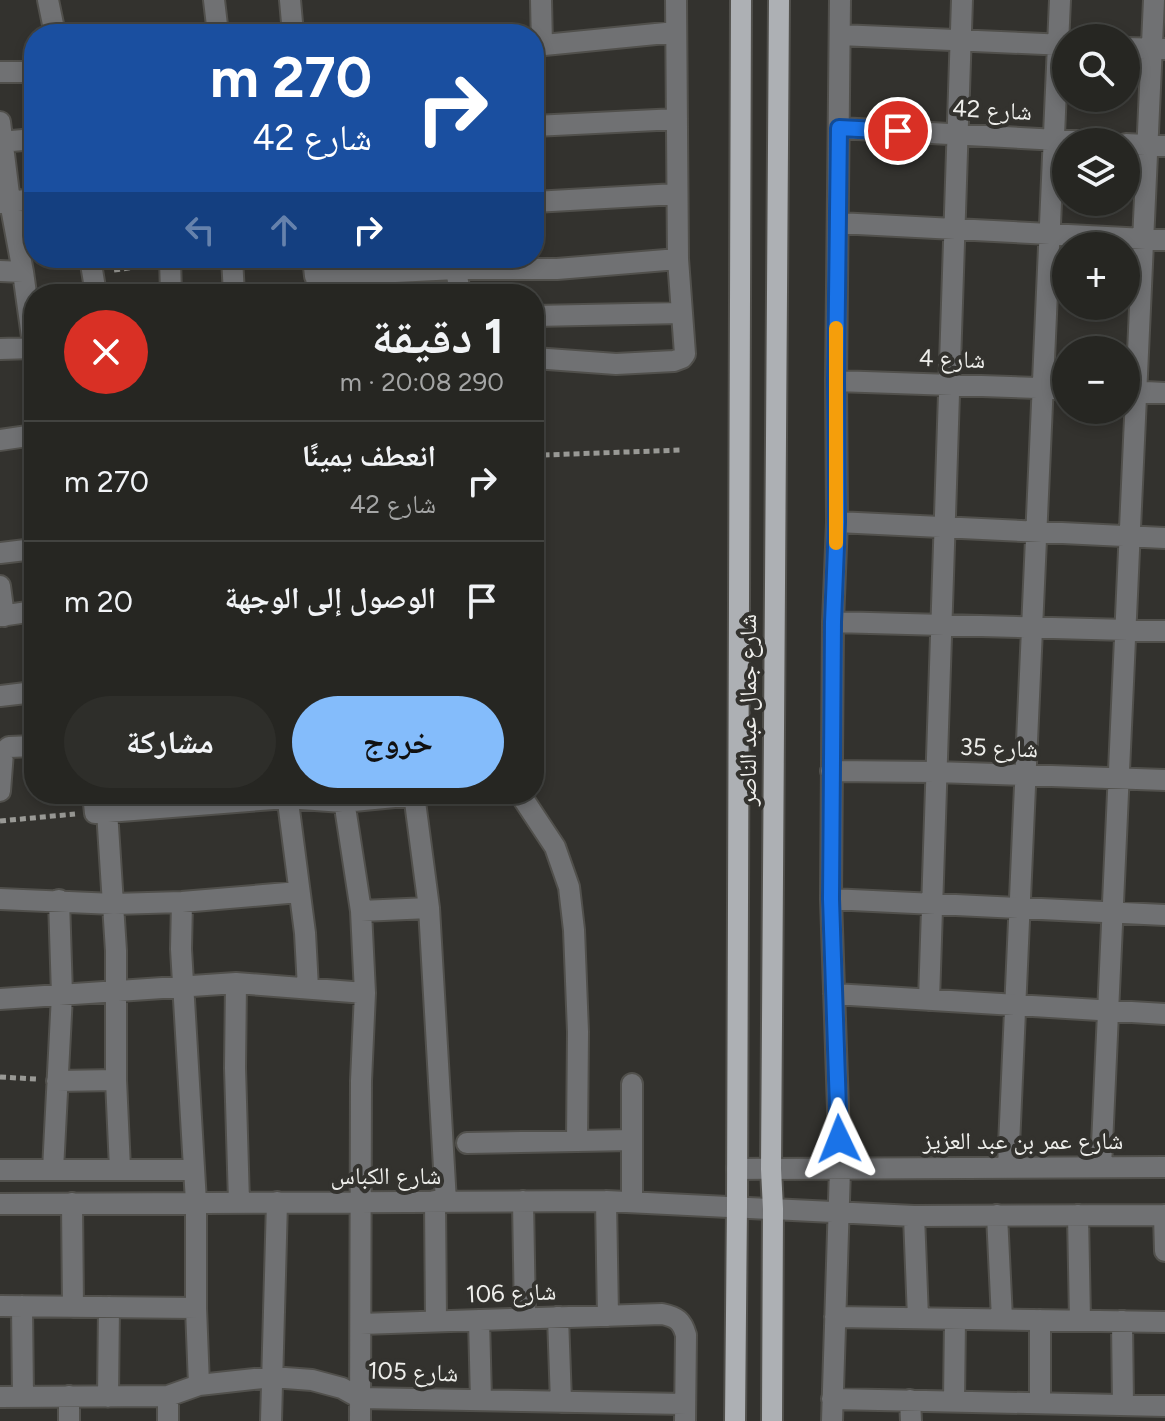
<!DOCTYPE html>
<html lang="ar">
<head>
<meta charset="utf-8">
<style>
  :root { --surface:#262622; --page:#2e2e2a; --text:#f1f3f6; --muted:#a4a5a5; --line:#424340; --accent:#84bcfb }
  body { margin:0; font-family:Figtree,"Noto Naskh Arabic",sans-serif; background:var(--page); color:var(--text); direction:rtl; height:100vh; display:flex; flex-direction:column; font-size:30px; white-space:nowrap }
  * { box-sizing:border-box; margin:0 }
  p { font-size:26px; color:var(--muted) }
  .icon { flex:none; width:44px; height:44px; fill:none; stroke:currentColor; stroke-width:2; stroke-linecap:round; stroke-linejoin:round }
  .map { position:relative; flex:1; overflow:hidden; direction:ltr }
  .details { position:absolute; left:24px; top:284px; width:520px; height:520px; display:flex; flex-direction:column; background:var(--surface); border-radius:32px; box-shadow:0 4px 12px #0003,0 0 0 2px var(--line); direction:rtl }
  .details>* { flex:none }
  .hud { position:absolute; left:24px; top:24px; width:520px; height:244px; border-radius:32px; box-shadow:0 4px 12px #0003,0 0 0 2px var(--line); direction:rtl; background:#1a4fa0; color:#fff; overflow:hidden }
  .buttons { position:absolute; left:1052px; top:24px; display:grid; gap:16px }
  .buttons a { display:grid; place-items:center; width:88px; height:88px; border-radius:50%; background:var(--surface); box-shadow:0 4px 12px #0003,0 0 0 2px var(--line); font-size:40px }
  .pin { position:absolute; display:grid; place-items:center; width:68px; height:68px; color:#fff; margin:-34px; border:4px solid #fff; border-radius:50%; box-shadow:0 2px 8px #0007 }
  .me { position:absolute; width:88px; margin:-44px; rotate:358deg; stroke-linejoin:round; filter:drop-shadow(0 0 6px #0008) }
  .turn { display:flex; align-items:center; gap:28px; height:168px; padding:0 40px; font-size:36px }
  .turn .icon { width:104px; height:104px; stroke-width:2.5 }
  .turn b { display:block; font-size:56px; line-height:68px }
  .lanes { display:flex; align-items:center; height:76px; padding:0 40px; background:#0003; justify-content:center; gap:40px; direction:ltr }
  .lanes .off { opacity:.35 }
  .round { display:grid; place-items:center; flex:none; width:84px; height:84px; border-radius:42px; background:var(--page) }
  .head { display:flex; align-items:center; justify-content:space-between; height:136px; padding:0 40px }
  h1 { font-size:48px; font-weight:700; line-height:60px }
  .cta { display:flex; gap:16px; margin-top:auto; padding:16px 40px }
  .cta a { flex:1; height:92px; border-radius:48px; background:var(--accent); color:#111; font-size:32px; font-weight:700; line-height:92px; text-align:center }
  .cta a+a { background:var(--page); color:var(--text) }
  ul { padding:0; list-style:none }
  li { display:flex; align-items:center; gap:24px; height:120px; padding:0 40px; border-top:2px solid var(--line) }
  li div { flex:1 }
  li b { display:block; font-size:30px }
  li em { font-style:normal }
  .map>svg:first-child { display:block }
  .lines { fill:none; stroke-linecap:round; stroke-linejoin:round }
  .minor-casing { stroke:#51504c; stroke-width:24 }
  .major-casing { stroke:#51504c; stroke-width:24 }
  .path { stroke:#999995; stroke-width:5; stroke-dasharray:6 4; stroke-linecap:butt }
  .minor { stroke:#707173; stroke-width:20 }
  .major { stroke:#adb0b4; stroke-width:20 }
  .route-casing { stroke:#114b97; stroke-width:20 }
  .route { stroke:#1a73e8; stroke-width:14 }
  .slow { stroke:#f59e0b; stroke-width:14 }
  .labels { text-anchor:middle; stroke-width:8; stroke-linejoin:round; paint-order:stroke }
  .street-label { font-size:24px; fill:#eeeeeb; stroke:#33322e }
</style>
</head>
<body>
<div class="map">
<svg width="1165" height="1421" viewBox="0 0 1165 1421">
  <rect width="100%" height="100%" fill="#33322e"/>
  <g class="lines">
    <defs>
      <path id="minor" d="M 48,0 L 55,34
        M 214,0 L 218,34
        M 290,0 L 293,34
        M 541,0 L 542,45
        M 840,35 L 1066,45
        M 534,46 L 676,32
        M 1126,48 L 1165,49
        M 0,72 L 34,72
        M 0,122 L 10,202 L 23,272 L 34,351
        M 534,126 L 677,119
        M 839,128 L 1095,142
        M 0,142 L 34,139
        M 1126,144 L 1165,146
        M 534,202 L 676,194
        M 0,203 L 34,199
        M 838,223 L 1165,240
        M 90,258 L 96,294
        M 170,258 L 171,294
        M 232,258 L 234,294
        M 313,258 L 315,276 L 322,294
        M 456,269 L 460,294
        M 0,271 L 23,272
        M 315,276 L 456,269 L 557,269 L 678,259
        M 534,316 L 682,313
        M 0,349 L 34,348
        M 534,358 L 616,364 L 674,361 L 682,358 L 685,354 L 678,259 L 676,0
        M 836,381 L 1066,389
        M 1126,391 L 1165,393
        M 0,440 L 34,435
        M 837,522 L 1165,538
        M 0,553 L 34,549
        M 0,586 L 4,616
        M 0,616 L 34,611
        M 833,622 L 1165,631
        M 0,696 L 34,692
        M 831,771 L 936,772 L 1165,780
        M 0,791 L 3,752 L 9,747 L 34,746
        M 93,794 L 95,813 L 287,798 L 343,802 L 415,795
        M 287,794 L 305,933 L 308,988
        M 343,794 L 361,911 L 365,993 L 361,1081 L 360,1421
        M 414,794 L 429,908 L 446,1202
        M 520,794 L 555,847 L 569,887 L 574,930 L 578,1032 L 577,1141
        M 107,811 L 116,951 L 116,1080 L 120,1169
        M 0,899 L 114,904 L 182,902 L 299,892
        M 831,899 L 1165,915
        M 182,902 L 181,949 L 196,1202 L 196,1308 L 199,1385
        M 361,911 L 429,908
        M 236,983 L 235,1068 L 239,1202
        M 834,994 L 1165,1014
        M 0,999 L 236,983 L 365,993
        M 929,1000 L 962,0
        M 57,1081 L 116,1080
        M 467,1143 L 632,1140
        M 1101,1167 L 1154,0
        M 1008,1168 L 1060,0
        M 737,1169 L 1165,1167
        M 0,1170 L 193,1170
        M 53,1170 L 62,995 L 59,900
        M 435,1201 L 436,1321
        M 523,1201 L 525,1318
        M 606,1201 L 608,1316
        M 632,1202 L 632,1084
        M 72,1203 L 73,1307
        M 0,1204 L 606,1201 L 914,1216 L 1165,1215
        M 997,1215 L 1002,1319
        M 1078,1215 L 1080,1320
        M 1164,1215 L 1165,1251
        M 914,1216 L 918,1318
        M 0,1306 L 196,1308
        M 22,1306 L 23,1397
        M 558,1317 L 561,1402
        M 835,1317 L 1165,1322
        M 479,1320 L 481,1400
        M 1040,1320 L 1040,1403
        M 1122,1321 L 1123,1405
        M 361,1324 L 662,1314 C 677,1317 682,1321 686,1335 L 685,1421
        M 69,1396 L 69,1421
        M 168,1396 L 168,1421
        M 0,1397 L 168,1396 L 199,1385 L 272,1377 L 312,1380 L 342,1388 L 360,1398 L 685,1404
        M 108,1397 L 109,1307
        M 832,1399 L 1165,1406
        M 910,1400 L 911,1421
        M 954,1401 L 955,1319
        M 271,1421 L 277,1202
        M 832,1421 L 840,1169 L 831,899 L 833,622 L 837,522 L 836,381 L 840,0"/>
      <path id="major" d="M 735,1421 L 737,1206 L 741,0
        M 772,1421 L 773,1209 L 771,1169 L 779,0"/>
    </defs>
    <use href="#minor" class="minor-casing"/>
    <use href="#major" class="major-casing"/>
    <path class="path" d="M 114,270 L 151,265
      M 534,452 L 544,455 L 682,450
      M 0,821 L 75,814
      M 0,1077 L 36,1079"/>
    <use href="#minor" class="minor"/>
    <use href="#major" class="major"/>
  </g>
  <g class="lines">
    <defs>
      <path id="route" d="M 839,1139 L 831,899 L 833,622 L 837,522 L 836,381 L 839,128 L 898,131"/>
    </defs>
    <use href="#route" class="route-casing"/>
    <use href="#route" class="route"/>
    <path class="slow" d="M 836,543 L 836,328"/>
  </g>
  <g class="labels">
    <g class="street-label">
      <text transform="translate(992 110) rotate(3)" y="8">شارع 42</text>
      <text transform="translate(952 359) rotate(2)" y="8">شارع 4</text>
      <text transform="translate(748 710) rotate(-90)" y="8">شارع جمال عبد الناصر</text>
      <text transform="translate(999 748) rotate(2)" y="8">شارع 35</text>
      <text x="1023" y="1149">شارع عمر بن عبد العزيز</text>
      <text x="386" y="1184">شارع الكباس</text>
      <text transform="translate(511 1293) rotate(-2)" y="8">شارع 106</text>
      <text transform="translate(413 1372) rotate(2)" y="8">شارع 105</text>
    </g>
  </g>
</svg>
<div class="buttons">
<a><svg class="icon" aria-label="search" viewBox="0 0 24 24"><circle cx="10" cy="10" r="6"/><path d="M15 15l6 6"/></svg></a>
<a><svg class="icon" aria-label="layers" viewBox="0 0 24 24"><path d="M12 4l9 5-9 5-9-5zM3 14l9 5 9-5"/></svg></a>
<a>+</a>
<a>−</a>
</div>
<div class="pin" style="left:898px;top:131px;background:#d93025"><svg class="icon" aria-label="arrive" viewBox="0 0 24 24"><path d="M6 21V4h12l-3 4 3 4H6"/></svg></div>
<svg class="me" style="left:839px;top:1139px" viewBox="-20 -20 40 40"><path d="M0-17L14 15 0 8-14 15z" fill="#1a73e8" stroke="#fff" stroke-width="4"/></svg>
<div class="hud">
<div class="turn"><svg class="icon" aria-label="right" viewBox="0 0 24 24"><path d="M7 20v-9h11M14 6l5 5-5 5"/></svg><div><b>270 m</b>شارع 42</div></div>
<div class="lanes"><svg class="icon off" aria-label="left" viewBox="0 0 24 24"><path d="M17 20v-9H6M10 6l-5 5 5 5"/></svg><svg class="icon off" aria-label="ahead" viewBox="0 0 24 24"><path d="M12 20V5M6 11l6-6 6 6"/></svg><svg class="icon" aria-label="right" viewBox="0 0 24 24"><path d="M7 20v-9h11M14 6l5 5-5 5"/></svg></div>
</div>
<section class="details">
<div class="head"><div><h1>1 دقيقة</h1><p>290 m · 20:08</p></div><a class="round" style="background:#d93025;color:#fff"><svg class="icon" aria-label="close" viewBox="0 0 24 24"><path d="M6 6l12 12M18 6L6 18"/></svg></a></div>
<ul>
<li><svg class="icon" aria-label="right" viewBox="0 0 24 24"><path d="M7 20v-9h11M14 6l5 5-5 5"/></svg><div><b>انعطف يمينًا</b><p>شارع 42</p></div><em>270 m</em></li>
<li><svg class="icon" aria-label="arrive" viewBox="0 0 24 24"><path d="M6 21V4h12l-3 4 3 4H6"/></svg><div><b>الوصول إلى الوجهة</b></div><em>20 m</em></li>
</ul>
<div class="cta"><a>خروج</a><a>مشاركة</a></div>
</section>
</div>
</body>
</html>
